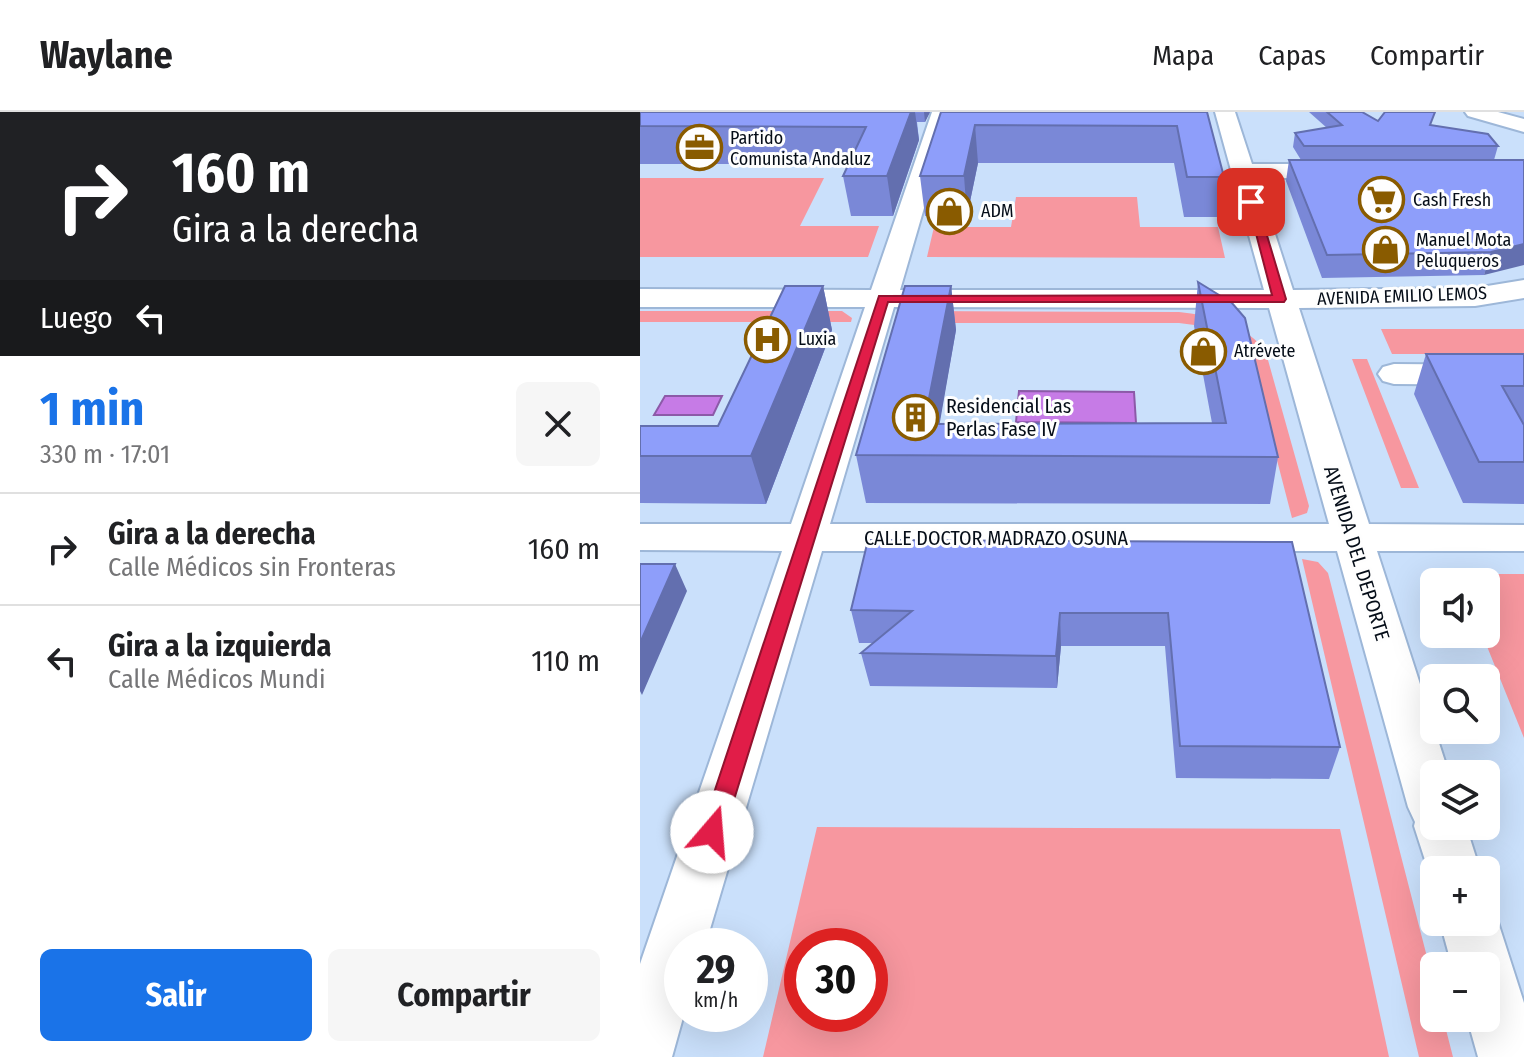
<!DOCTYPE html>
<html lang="es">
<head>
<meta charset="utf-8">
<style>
  :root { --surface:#fff; --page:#f6f6f6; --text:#202124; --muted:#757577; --line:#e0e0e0; --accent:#1a73e8 }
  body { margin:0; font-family:"Fira Sans Condensed",sans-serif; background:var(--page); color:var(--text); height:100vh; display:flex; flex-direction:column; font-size:30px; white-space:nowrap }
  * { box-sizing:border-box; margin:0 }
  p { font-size:26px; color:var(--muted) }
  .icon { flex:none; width:44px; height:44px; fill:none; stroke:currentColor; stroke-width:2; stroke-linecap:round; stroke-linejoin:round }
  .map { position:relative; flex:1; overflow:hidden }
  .details { display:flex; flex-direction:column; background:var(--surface); width:640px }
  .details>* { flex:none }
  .hud { background:#202124; color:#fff; overflow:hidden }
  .controls { position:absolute; left:780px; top:456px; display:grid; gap:16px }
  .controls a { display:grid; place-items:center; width:80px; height:80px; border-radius:12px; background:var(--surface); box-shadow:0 8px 32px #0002; font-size:40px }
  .speed { position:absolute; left:24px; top:816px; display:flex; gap:16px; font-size:40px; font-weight:700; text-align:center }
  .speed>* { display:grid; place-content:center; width:104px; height:104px; border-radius:50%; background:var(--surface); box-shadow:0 8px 32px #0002; line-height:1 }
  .speed small { font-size:20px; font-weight:400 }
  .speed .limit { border:12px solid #d22; background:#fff; color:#111 }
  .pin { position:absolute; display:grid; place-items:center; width:68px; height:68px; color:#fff; margin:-34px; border-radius:16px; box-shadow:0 4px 12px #0006 }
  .me { position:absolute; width:88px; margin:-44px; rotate:18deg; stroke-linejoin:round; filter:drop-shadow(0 0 6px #0008) }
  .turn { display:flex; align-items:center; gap:28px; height:168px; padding:0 40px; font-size:36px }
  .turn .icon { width:104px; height:104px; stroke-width:2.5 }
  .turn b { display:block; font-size:56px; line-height:68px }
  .then { display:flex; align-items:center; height:76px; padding:0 40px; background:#0003; gap:16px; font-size:30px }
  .round { display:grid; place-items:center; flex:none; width:84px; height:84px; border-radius:12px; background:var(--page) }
  .summary { display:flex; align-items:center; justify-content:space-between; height:136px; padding:0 40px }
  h1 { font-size:48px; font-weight:700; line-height:60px; color:var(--accent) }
  .cta { display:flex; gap:16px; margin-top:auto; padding:16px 40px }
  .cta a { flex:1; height:92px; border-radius:12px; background:var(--accent); color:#fff; font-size:32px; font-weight:700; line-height:92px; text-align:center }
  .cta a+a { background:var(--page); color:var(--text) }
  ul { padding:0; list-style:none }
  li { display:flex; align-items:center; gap:24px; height:112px; padding:0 40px; border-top:2px solid var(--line) }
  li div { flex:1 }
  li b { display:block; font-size:30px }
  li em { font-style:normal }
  header { display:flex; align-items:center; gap:48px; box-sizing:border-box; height:112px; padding:0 40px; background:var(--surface); border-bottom:2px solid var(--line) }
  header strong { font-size:38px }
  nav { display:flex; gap:44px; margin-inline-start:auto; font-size:28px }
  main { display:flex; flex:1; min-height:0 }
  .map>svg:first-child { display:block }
  .green { fill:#f7979f; fill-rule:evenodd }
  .water { fill:#c67be6; stroke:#8c5aa8; stroke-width:2 }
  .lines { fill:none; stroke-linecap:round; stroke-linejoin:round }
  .minor-casing { stroke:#9db7d8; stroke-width:4 }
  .minor { fill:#fff; fill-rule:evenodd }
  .wall { fill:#7a88d7 }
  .shaded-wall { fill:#636faf }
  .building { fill:#8e9efa; stroke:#636faf; stroke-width:2 }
  .route { fill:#e11d48; stroke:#92132f; stroke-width:2 }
  .labels { text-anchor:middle; stroke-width:6; stroke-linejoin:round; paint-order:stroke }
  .far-poi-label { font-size:18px; fill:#050d18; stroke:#fefefe; text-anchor:start }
  .far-street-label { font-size:18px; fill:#050d18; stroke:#fefefe }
  .poi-label { font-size:20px; fill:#050d18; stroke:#fefefe; text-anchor:start }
  .street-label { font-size:20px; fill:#050d18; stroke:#fefefe }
</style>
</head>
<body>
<header>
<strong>Waylane</strong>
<nav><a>Mapa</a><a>Capas</a><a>Compartir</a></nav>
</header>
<main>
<section class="details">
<div class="hud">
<div class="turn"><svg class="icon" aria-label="right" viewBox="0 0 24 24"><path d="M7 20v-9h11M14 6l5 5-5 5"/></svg><div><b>160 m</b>Gira a la derecha</div></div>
<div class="then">Luego<svg class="icon" aria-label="left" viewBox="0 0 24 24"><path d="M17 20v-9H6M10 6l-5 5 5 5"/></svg></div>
</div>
<div class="summary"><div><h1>1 min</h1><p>330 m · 17:01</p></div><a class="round"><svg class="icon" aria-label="close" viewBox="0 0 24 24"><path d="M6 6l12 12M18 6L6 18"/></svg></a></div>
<ul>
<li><svg class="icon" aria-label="right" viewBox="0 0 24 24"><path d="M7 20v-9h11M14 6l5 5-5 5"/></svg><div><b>Gira a la derecha</b><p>Calle Médicos sin Fronteras</p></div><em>160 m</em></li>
<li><svg class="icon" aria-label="left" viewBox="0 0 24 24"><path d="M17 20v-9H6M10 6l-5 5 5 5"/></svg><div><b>Gira a la izquierda</b><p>Calle Médicos Mundi</p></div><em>110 m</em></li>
</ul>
<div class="cta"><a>Salir</a><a>Compartir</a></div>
</section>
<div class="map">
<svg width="884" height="945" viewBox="0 0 884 945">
  <rect width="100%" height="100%" fill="#cae0fb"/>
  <path class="green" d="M 0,66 L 184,66 L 160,114 L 239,114 L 228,145 L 0,145 Z
    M 376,85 L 497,85 L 500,115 L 578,115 L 585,146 L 287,145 L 294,115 L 371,115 Z
    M 0,199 L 202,199 L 212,206 L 211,210 L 0,210 Z
    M 273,199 L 539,200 C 570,203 609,213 626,241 L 669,394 L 667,401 L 652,406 L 612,252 L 562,214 L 539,211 L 258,211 Z
    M 741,217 L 884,217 L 884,242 L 752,242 Z
    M 712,247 L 727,247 L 779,376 L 761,376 Z
    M 662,447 L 678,450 L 688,461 L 794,872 L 794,906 L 803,906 L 813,945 L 779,945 Z
    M 818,462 L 884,462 L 884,626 L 842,522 L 846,522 L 846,470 L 821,470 Z
    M 177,715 L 700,717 L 749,945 L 123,945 ZM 162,834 L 230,834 L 230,902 L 162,902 Z"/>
  <path class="water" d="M 379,279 L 494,280 L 496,311 L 376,310 Z
    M 25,284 L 82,284 L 73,303 L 14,303 Z"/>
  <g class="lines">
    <defs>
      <path id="minor" d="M 292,0 L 312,0 L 260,178 L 624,178 L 575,0 L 595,0 L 612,52 L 703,52 L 711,54 L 715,59 L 711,64 L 703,66 L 617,66 L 653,178 L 835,176 L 884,168 L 884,186 L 835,194 L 659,196 L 729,412 L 884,413 L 884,439 L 737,439 L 809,662 L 794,662 L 794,714 L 826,714 L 840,758 L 794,758 L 794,776 L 774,714 L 775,710 L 768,695 L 697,439 L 182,439 L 65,834 L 42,834 L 42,902 L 44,902 L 32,945 L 0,945 L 0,852 L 142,439 L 0,438 L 0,412 L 151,412 L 225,195 L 0,195 L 0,177 L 231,178 ZM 254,195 L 629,196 L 689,412 L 190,412 Z
        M 825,0 L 858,0 L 884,7 L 884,20 L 828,4 Z
        M 754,252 L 884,253 L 884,273 L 754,272 L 743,269 L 738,262 L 743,255 Z
        M 846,789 L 858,810 L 884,891 L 884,945 L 838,945 L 827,906 L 846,906 L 846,854 L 812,854 L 800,810 L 846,810 Z"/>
    </defs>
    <use href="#minor" class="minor-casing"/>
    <use href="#minor" class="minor"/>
  </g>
  <path class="wall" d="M 0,0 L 290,0 L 285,10 L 277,10 L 279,28 L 253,104 L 211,104 L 203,64 L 209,52 L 0,52 Z
    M 301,0 L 567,0 L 584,65 L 580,105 L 544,105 L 534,51 L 338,51 L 327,104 L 285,104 L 280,64 Z
    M 669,0 L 722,0 L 738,9 L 792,13 L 858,34 L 854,48 L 884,48 L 844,163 L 682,166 L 646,69 L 649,48 L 661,48 L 653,35 L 655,21 L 687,16 Z
    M 558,170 L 638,345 L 630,392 L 226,391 L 216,343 L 311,174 L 316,218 L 299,312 L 572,311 L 554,214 Z
    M 183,174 L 192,218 L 126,392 L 0,391 L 0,314 L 78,314 Z
    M 786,242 L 884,242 L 884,392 L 823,391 L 774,282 Z
    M 652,430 L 700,635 L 689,667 L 536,666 L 525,534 L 421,534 L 417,576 L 230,574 L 221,541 L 233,531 L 219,531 L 211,498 Z"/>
  <path class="shaded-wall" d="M 271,0 L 275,0 L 279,28 L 253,104 L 247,64 Z
    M 284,0 L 290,0 L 285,10 Z
    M 335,13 L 338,51 L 327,104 L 324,64 Z
    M 884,132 L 884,153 L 844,163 L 851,140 Z
    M 183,174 L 192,218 L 126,392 L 111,344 Z
    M 311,174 L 316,218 L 294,344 L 284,312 Z
    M 35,452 L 47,479 L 2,583 L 0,579 L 0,531 Z
    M 420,501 L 421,534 L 417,576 L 416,544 Z"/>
  <path class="building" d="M 0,0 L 271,0 L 247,64 L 203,64 L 226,15 L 0,14 Z
    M 301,0 L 567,0 L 584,65 L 547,65 L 537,14 L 335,13 L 324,64 L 280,64 Z
    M 687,0 L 722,0 L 738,9 L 745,0 L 795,0 L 790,13 L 848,22 L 858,34 L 664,34 L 655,21 L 702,13 Z
    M 649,48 L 884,48 L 884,132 L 851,140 L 687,143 Z
    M 558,170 L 592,191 L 605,206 L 638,345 L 216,343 L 265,174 L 311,174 L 284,312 L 586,311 Z
    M 145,174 L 183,174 L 111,344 L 0,344 L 0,314 L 78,314 Z
    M 786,242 L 884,242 L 884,274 L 862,274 L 884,313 L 884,350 L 839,350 Z
    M 228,428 L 652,430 L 700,635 L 540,634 L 528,501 L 420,501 L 416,544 L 221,541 L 272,499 L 211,498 Z
    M 0,452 L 35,452 L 0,531 Z"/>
  <path class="route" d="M 607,87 L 617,90 L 646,187 L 644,190 L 248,190 L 84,720 L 81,727 L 72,730 L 64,727 L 61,720 L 239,184 L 632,183 Z"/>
  <defs>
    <symbol id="office-ring" viewBox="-11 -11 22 22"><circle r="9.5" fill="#fefefe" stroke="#895b00" stroke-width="1.5"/><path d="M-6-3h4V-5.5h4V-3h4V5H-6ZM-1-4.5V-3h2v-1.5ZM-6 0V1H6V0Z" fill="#895b00"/></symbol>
    <symbol id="supermarket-ring" viewBox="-11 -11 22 22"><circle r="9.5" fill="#fefefe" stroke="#895b00" stroke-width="1.5"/><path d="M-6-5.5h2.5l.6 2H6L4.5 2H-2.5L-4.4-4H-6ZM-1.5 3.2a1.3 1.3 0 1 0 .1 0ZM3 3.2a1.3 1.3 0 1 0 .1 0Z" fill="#895b00"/></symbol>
    <symbol id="shop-ring" viewBox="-11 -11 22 22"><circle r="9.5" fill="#fefefe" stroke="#895b00" stroke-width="1.5"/><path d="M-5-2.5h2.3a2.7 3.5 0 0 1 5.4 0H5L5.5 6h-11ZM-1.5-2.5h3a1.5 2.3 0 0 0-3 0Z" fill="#895b00"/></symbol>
    <symbol id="hospital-ring" viewBox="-11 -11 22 22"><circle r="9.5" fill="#fefefe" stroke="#895b00" stroke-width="1.5"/><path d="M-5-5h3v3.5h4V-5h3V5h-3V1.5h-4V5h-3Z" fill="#895b00"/></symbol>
    <symbol id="building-ring" viewBox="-11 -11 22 22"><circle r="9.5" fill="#fefefe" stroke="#895b00" stroke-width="1.5"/><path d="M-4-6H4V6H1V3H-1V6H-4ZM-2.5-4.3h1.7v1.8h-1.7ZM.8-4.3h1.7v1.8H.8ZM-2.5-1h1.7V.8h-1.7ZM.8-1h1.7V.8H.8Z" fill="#895b00"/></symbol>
  </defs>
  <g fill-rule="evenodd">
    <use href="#office-ring" x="34" y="10" width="51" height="51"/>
    <use href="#supermarket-ring" x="716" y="62" width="51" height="51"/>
    <use href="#shop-ring" x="284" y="74" width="51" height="51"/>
    <use href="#shop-ring" x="720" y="112" width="51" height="51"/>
    <use href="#hospital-ring" x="102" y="202" width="51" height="51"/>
    <use href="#shop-ring" x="538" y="214" width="51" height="51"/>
    <use href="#building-ring" x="250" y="280" width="51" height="51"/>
  </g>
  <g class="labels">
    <g class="far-poi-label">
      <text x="90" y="32">Partido<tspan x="90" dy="21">Comunista Andaluz</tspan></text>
      <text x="773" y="94">Cash Fresh</text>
      <text x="341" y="105">ADM</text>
      <text x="776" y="134">Manuel Mota<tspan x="776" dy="21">Peluqueros</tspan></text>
      <text x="158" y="233">Luxia</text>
      <text x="594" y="245">Atrévete</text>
    </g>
    <g class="far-street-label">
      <text transform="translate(762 184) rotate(-2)" y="6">AVENIDA EMILIO LEMOS</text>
    </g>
    <g class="poi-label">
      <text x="306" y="301">Residencial Las<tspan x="306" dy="23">Perlas Fase IV</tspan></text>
    </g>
    <g class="street-label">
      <text x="356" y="433">CALLE DOCTOR MADRAZO OSUNA</text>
      <text transform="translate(717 441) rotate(73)" y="7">AVENIDA DEL DEPORTE</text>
    </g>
  </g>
</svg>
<div class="controls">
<a><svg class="icon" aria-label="sound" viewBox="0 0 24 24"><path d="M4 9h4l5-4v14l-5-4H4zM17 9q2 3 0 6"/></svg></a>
<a><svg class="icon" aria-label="search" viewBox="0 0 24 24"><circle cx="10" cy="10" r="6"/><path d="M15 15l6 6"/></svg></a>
<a><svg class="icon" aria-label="layers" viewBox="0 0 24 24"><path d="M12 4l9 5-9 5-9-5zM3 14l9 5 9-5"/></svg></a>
<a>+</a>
<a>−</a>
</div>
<div class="speed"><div>29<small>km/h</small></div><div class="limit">30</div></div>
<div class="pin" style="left:611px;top:90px;background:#d93025"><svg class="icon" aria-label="arrive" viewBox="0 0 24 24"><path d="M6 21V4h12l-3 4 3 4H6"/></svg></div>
<svg class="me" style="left:72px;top:720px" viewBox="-20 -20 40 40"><circle r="19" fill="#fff"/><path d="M0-13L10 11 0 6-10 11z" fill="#e11d48"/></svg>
</div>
</main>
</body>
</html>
